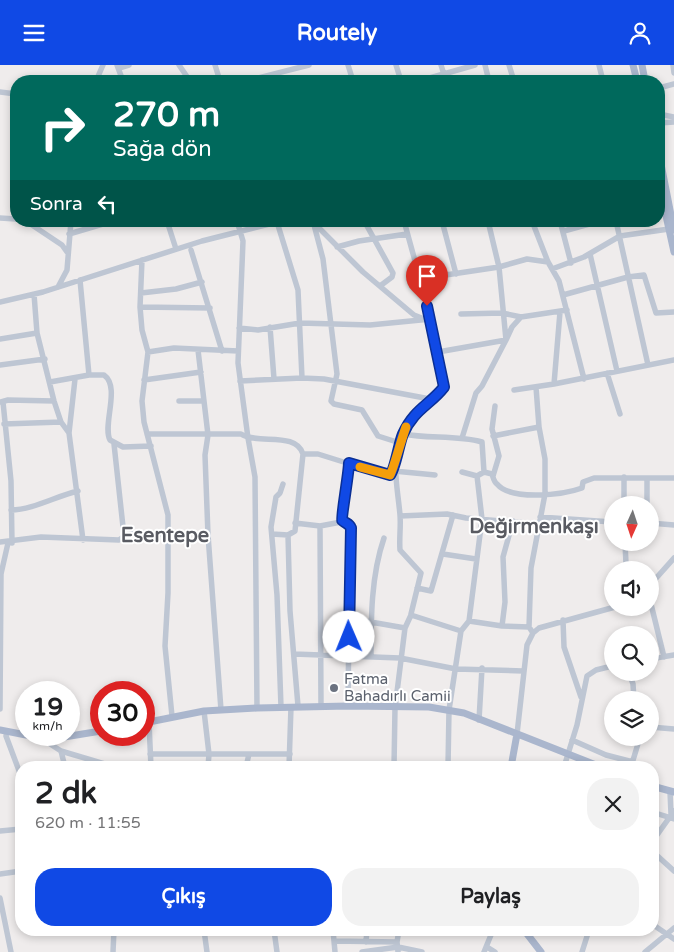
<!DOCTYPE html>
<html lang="tr">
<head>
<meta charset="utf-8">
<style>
  :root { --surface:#fff; --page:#f2f2f2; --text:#202124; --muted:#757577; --accent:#1049e5 }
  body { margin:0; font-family:"Varela Round",sans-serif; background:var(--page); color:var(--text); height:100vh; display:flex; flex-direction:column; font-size:19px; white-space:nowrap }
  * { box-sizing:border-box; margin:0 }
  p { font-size:16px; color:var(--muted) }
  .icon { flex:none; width:28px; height:28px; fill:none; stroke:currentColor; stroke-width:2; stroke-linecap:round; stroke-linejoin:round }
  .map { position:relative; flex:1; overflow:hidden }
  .drawer { position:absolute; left:15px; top:696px; width:644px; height:175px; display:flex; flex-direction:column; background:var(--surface); border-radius:20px; box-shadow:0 2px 8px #0003 }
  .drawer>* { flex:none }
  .banner { position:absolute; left:10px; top:10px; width:655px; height:152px; border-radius:20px; box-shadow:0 2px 8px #0003; background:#00695c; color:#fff; overflow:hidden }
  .needle { width:32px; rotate:183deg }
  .fabs { position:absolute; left:604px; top:431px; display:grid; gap:10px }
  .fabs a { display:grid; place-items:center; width:55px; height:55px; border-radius:50%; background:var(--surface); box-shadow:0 2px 8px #0003; font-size:25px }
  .speed { position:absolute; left:15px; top:616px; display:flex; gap:10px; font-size:25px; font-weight:700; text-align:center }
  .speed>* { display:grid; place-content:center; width:65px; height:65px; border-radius:50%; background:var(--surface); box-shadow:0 2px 8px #0003; line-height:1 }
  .speed small { font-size:12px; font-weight:400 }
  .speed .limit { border:8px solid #d22; background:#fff; color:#111 }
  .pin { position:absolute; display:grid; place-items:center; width:42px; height:42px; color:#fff; margin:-51px -21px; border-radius:50% 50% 50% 0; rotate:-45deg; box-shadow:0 0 5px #0007 }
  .pin .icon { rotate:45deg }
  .me { position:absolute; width:55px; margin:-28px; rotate:359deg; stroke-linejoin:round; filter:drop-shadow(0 0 4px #0008) }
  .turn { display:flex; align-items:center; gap:18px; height:105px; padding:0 20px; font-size:22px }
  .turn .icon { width:65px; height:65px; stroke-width:2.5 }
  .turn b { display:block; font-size:35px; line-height:42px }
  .then { display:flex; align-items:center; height:48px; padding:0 20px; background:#0003; gap:10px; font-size:19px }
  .round { display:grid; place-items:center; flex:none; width:52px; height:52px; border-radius:20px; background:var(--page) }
  .summary { display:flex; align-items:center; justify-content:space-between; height:85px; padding:0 20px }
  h1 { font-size:30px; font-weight:800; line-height:38px }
  .action { display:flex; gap:10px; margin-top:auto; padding:10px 20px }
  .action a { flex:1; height:58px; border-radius:20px; background:var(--accent); color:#fff; font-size:20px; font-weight:800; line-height:58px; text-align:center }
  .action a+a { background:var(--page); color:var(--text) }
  header { display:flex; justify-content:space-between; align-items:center; height:65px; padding:0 20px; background:var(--accent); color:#fff; font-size:22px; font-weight:800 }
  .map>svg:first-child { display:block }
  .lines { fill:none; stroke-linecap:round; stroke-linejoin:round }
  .minor { stroke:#bec6d3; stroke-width:5.5 }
  .major { stroke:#aab6cd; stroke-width:7 }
  .route-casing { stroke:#0a2f95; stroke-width:12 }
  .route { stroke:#1049e5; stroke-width:9 }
  .slow { stroke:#f59e0b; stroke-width:9 }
  .worship-dot { fill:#6b7280; stroke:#fff; stroke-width:2 }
  .labels { text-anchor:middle; stroke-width:4; stroke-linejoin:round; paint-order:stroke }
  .worship-label { font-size:15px; fill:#5b616d; stroke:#fff; text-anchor:start }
  .district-label { font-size:20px; font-weight:bold; fill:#595b62; stroke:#fff }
</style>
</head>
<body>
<header><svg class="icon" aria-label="menu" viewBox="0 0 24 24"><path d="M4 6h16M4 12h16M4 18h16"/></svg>Routely<svg class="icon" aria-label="person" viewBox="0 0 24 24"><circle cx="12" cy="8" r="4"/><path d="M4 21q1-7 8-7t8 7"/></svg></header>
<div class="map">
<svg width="674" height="887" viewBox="0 0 674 887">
  <rect width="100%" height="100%" fill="#efecec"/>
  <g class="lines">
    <path class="minor" d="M 117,0 L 123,16
      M 179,0 L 190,16
      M 215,0 L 220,16
      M 348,0 L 353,16
      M 396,0 L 401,16
      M 441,0 L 446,16
      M 485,0 L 489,16
      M 509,0 L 514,16
      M 599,0 L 603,16
      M 673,0 L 674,8
      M 119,3 L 129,0
      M 96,16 L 103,0
      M 246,16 L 309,0
      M 419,16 L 475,0
      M 590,16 L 602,13
      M 659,23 L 674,19
      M 0,27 L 16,29
      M 659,49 L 674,52
      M 659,58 L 674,57
      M 0,153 L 16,154
      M 26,156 L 62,180 L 67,187
      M 167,156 L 176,184
      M 237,156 L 243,176 L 238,298 L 248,373 L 255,412 L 257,643
      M 313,156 L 323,194 L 337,309 L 331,336 L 334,339 L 362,345 L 378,371 L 400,378
      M 404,156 L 431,254 L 445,317 C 443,328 417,345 409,357 C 388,389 397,415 400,450 C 401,462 399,473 400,485 L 421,508 L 411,549
      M 442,156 L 456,209
      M 532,156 L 548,197 L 559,216 L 584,314
      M 560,156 L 571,198
      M 616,156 L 648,300
      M 277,157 L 298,225 L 302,313
      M 315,159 L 363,207 L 414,250 L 424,254
      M 367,161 L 393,208 L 392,212 L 380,221
      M 564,166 L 600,156
      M 69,169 L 113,156
      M 337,182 L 359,176 L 407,169
      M 191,185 L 222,286
      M 590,189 L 617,306
      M 142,195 L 140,242 L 142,265 L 148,287 L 142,336 L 144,357 L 168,450 L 168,528 L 165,581 L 172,651
      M 552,204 L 584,192 L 620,171 L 669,164
      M 419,214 L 499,202 L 527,194 L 548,197
      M 80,215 L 89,310
      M 58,222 L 67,205 L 71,156
      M 141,228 L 176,224 L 202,217
      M 34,229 L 37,268 L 54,336 L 61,357 L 69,368
      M 563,230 L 628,212 L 644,210 L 656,248 L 674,247
      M 0,237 L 43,227 L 202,176 L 281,156
      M 140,242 L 210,243
      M 461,249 L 502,248 L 521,252 L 567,245
      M 270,262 L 274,314
      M 239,263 L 258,265 L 300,258 L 370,260 L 431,254
      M 0,274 L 37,268
      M 198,285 L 208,370 L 205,390 L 208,470 L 221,645
      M 148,287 L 174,283 L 238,286
      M 438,287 L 506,275 L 512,262 L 521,252
      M 0,300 L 45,294
      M 607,308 L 620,349
      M 75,314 L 69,368 L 83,475
      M 144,315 L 201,307
      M 240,316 L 302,313 L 324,314 L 430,334
      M 50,317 L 89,310 L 104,310 C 121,322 102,360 110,375 L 123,382 L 151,381
      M 554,319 L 560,247
      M 514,325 L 554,319 L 674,295
      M 179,336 L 204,336
      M 1,337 L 8,335 L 54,336
      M 3,337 L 11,416 L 12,478
      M 4,359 L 61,357
      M 147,369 L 241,369 C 258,380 296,366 303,389 L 318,389 L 382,409 L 390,410 L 394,406 L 435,410
      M 403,369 C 429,374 456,370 482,377 L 484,407
      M 493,371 L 539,362
      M 462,373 L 476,328 L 482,321 L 506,275 L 499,202 L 488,156
      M 114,379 L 124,471
      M 462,407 L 477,411 L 484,407 L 492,409 C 493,412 494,417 497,419 C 511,436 563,430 582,423 L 583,417 L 594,413 L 674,413
      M 493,411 L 499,391 L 492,364 L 495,341
      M 624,412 L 624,440
      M 647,440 L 647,413
      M 11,445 C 33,445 56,431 78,426
      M 400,451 L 447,449 L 466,453 L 538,459
      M 540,452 L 612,457
      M 344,457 C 339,451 348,410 349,398
      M 295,458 L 320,461 L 341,457 L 350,460 L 348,641
      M 650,458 L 674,460
      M 320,461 L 321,641
      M 272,469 L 288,470 L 295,466 L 303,389
      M 288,470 L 290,546 L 298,641
      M 0,477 L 41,472 L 119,475 C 131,464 153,469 168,469
      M 625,478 L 626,499
      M 443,489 L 476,494
      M 650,520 L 674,493
      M 417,523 L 431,526 L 453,450
      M 650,535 L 664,592
      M 348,553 L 405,563
      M 563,555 L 564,582 L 581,632
      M 469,556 L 482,454 L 477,411
      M 502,561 L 505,537 L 503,492 L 513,456
      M 533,568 L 529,562 L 531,503 L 545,429 L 545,394 L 539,362 L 536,322
      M 294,589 L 400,593 L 456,604 L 523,606
      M 371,592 C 371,553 371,511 384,473
      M 650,594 L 674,590
      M 629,608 L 633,619 L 634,635
      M 281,642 L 277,530 L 271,462 L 276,432 L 280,428 L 283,419
      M 0,644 L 1,509 L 8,478
      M 204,646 L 209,689 L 208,702
      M 479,655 L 482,603
      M 149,657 L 151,702
      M 650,662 L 674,664
      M 7,666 L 6,671 L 21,711
      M 517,669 L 527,580 L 533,568 L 539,563 L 615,542
      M 41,673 L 61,686 L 115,702
      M 572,675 L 606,690 L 633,697
      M 61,686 L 65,702
      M 150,689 L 290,689
      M 246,702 L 249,689
      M 289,702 L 291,642
      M 394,702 L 395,643 L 405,563 L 411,550 L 461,566
      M 448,702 L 449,645 L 461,566 L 469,556 L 502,561 L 529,562
      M 564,702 L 577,660 L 587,611 L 596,605 L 612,601
      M 631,702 L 640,672
      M 670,727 L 671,749
      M 652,747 L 674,754
      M 0,766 L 21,764
      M 652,777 L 674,746
      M 652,786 L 674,806
      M 0,809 L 21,806
      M 0,833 L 11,887
      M 652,859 L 674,874
      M 204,865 L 207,887
      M 274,865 L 277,887
      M 333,865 L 335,887
      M 334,876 L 397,877
      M 366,877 L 367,865
      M 487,882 L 495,887
      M 113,887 L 114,865
      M 362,887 L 398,882 L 422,887
      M 398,887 L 397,877 L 399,865
      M 484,887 L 493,865
      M 582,887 L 589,865
      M 645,887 L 674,863"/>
    <path class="major" d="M 633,0 L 637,16
      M 642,0 L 645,16
      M 659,89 L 674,165
      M 659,119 L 674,187
      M 144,658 L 204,646 L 257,643 L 348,641 L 429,642 L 464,648 L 601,702
      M 0,665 L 26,670
      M 28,670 L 58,673 L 101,666
      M 511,702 L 517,669
      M 652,721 L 674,727
      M 524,865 L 541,887"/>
  </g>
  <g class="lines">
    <defs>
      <path id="route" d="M 349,572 L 351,463 C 349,458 346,459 342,455 C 341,453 349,407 349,398 L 390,410 C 395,405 399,378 403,369 C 414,344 430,340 444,322 L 427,241"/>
    </defs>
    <use href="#route" class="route-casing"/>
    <use href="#route" class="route"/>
    <path class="slow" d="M 360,402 L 390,410 C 393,406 402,372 406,362"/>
  </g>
  <circle class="worship-dot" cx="334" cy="623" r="5"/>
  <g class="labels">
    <g class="worship-label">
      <text x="344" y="619">Fatma<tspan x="344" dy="17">Bahadırlı Camii</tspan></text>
    </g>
    <g class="district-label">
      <text x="534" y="468">Değirmenkaşı</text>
      <text x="165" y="477">Esentepe</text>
    </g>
  </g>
</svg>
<div class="fabs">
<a><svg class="needle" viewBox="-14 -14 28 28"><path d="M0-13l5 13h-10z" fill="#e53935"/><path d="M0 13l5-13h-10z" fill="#757577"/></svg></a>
<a><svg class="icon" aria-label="sound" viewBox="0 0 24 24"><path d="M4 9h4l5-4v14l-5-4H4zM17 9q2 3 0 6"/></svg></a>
<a><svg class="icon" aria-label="search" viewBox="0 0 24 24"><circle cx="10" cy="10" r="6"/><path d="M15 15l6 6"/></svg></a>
<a><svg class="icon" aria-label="layers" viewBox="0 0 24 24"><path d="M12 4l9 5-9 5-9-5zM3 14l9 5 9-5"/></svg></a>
</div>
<div class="speed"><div>19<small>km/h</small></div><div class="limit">30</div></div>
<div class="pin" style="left:427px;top:241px;background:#d93025"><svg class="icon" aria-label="arrive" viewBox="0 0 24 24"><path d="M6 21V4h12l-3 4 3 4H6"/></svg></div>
<svg class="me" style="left:349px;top:572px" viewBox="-20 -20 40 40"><circle r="19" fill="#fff"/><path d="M0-13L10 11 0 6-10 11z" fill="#1049e5"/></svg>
<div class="banner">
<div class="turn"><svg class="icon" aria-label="right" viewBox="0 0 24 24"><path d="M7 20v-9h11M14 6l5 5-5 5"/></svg><div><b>270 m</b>Sağa dön</div></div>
<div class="then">Sonra<svg class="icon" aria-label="left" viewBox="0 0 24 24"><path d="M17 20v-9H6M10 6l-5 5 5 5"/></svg></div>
</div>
<section class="drawer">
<div class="summary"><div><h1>2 dk</h1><p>620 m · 11:55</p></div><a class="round"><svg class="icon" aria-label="close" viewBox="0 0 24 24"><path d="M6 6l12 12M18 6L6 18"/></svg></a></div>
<div class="action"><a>Çıkış</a><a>Paylaş</a></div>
</section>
</div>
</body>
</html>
